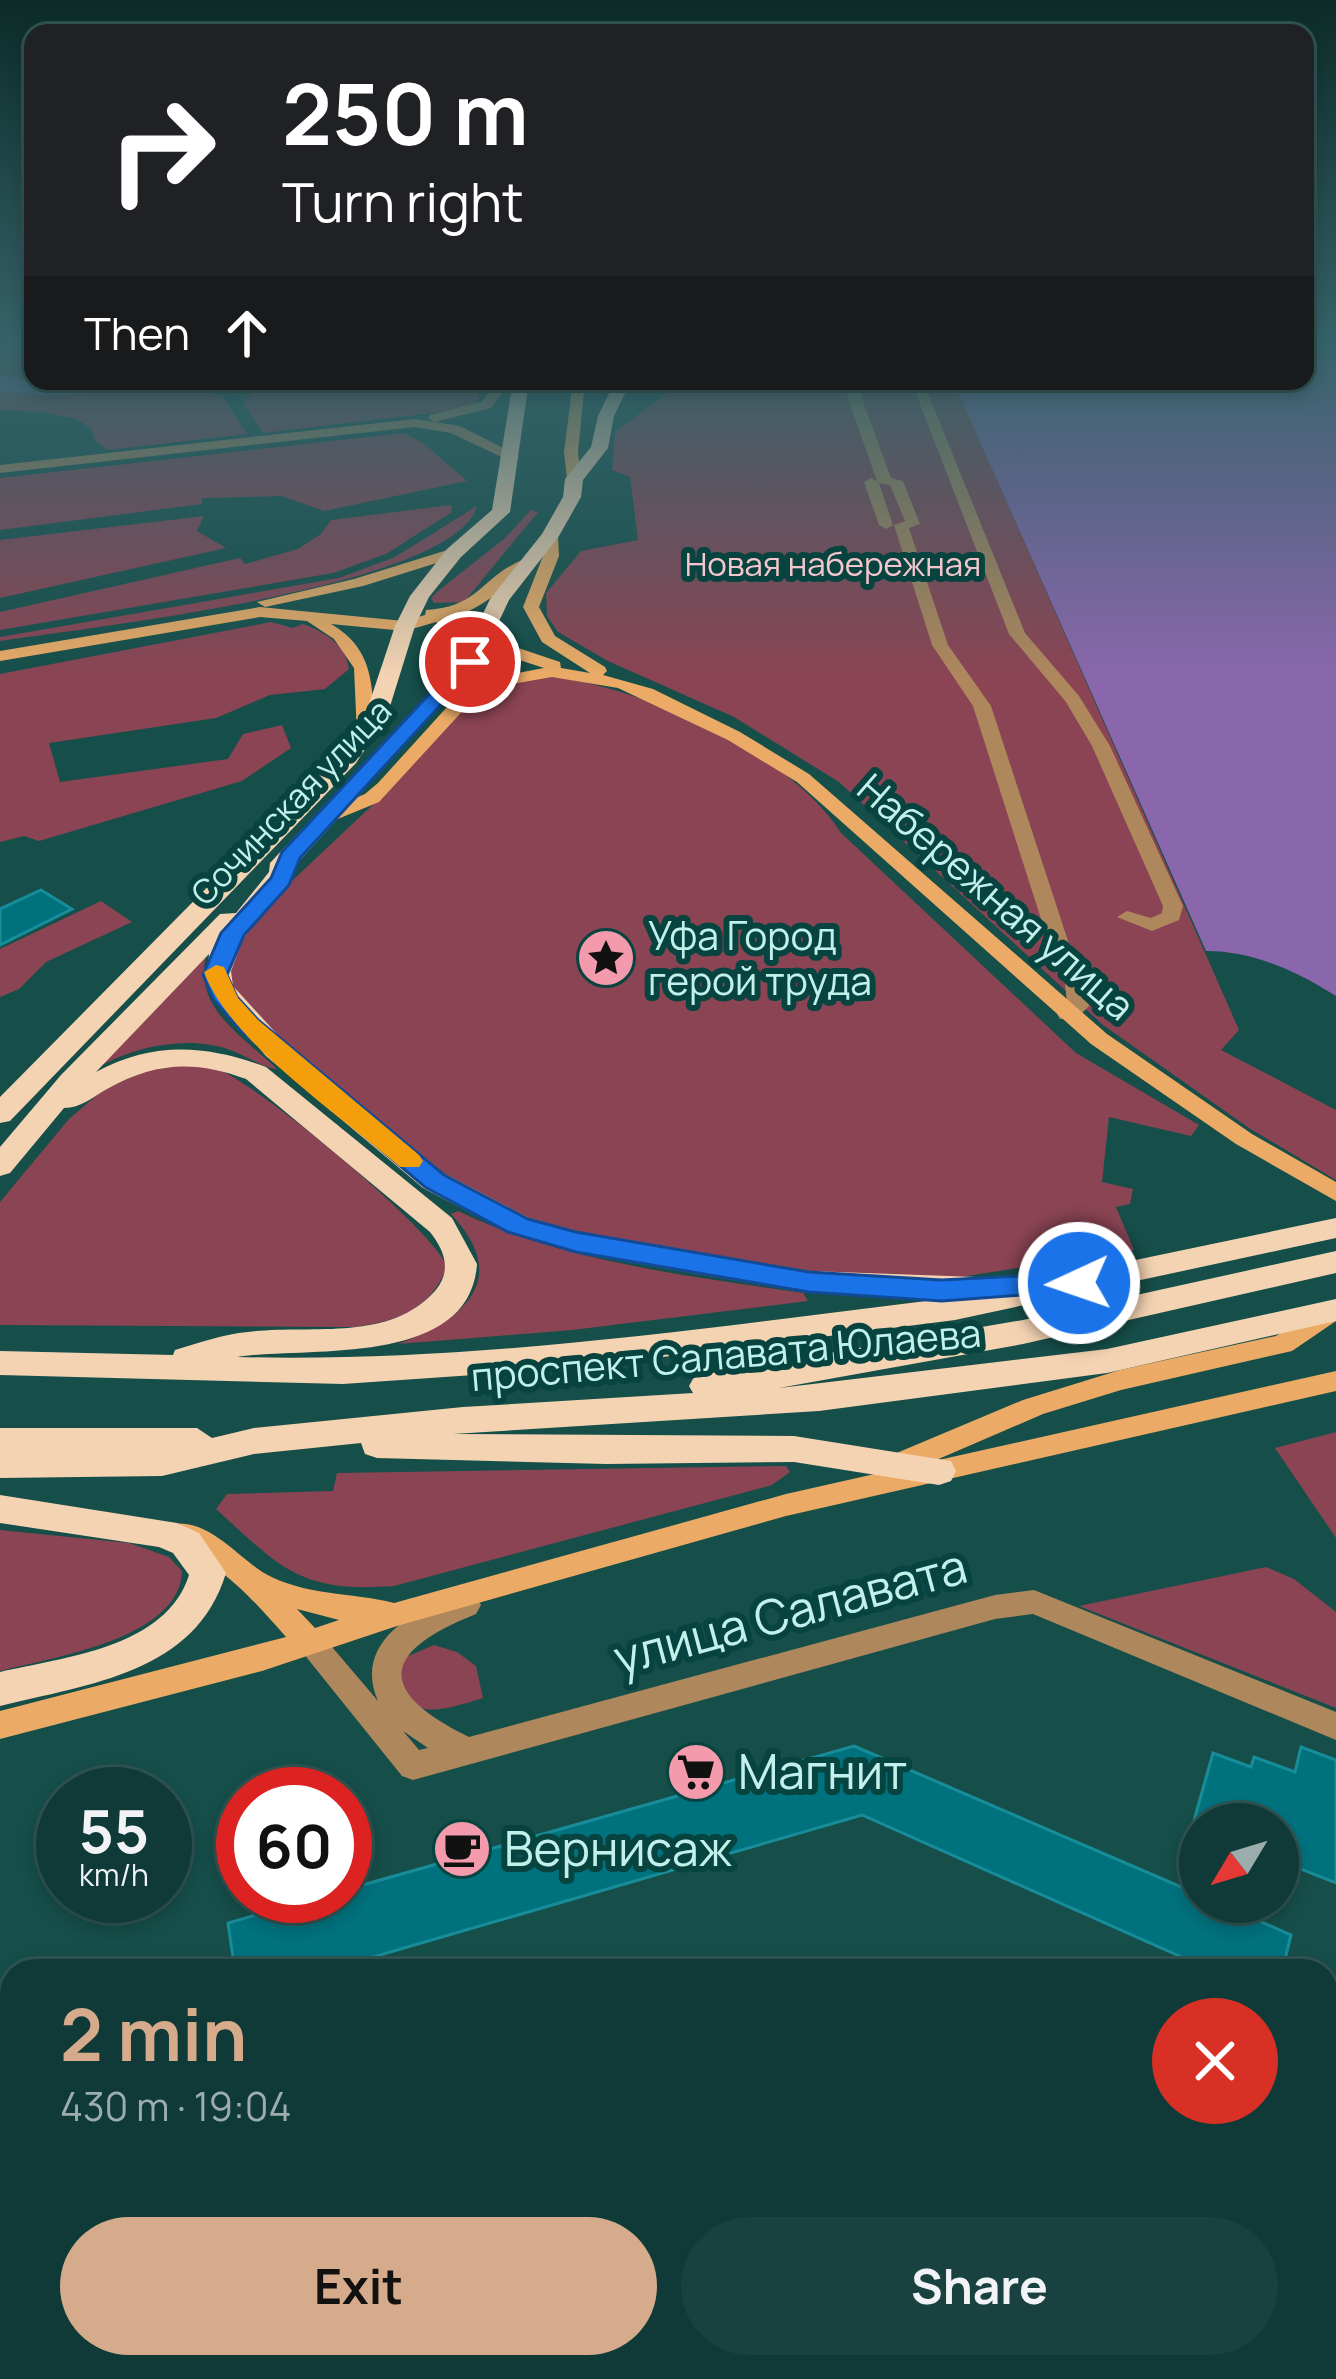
<!DOCTYPE html>
<html lang="en">
<head>
<meta charset="utf-8">
<style>
  :root { --surface:#103a37; --page:#19413f; --text:#f1f3f6; --muted:#9cadad; --line:#305452; --accent:#d6ab8b }
  body { margin:0; font-family:Manrope,sans-serif; background:var(--page); color:var(--text); height:100vh; display:flex; flex-direction:column; font-size:45px; white-space:nowrap }
  * { box-sizing:border-box; margin:0 }
  p { font-size:39px; color:var(--muted) }
  .icon { flex:none; width:66px; height:66px; fill:none; stroke:currentColor; stroke-width:2; stroke-linecap:round; stroke-linejoin:round }
  .map { position:relative; flex:1; overflow:hidden }
  .drawer { position:absolute; left:0px; top:1959px; width:1338px; height:420px; display:flex; flex-direction:column; background:var(--surface); border-radius:36px 36px 0 0; box-shadow:0 6px 18px #0003,0 0 0 3px var(--line) }
  .drawer>* { flex:none }
  .top-card { position:absolute; left:24px; top:24px; width:1290px; height:366px; border-radius:24px; box-shadow:0 6px 18px #0003,0 0 0 3px var(--line); background:#202124; color:#fff; overflow:hidden }
  .needle { width:78px; rotate:232deg }
  .tools { position:absolute; left:1179px; top:1803px; display:grid; gap:24px }
  .tools a { display:grid; place-items:center; width:120px; height:120px; border-radius:50%; background:var(--surface); box-shadow:0 6px 18px #0003,0 0 0 3px var(--line); font-size:60px }
  .speed { position:absolute; left:36px; top:1767px; display:flex; gap:24px; font-size:60px; font-weight:700; text-align:center }
  .speed>* { display:grid; place-content:center; width:156px; height:156px; border-radius:50%; background:var(--surface); box-shadow:0 6px 18px #0003,0 0 0 3px var(--line); line-height:1 }
  .speed small { font-size:30px; font-weight:400 }
  .speed .limit { border:18px solid #d22; background:#fff; color:#111 }
  .pin { position:absolute; display:grid; place-items:center; width:102px; height:102px; color:#fff; margin:-51px; border:6px solid #fff; border-radius:50%; box-shadow:0 3px 12px #0007 }
  .me { position:absolute; width:132px; margin:-66px; rotate:267deg; stroke-linejoin:round; filter:drop-shadow(0 0 9px #0008) }
  .turn { display:flex; align-items:center; gap:42px; height:252px; padding:0 60px; font-size:54px }
  .turn .icon { width:156px; height:156px; stroke-width:2.5 }
  .turn b { display:block; font-size:84px; line-height:102px }
  .then { display:flex; align-items:center; height:114px; padding:0 60px; background:#0003; gap:24px; font-size:45px }
  .round { display:grid; place-items:center; flex:none; width:126px; height:126px; border-radius:63px; background:var(--page) }
  .head { display:flex; align-items:center; justify-content:space-between; height:204px; padding:0 60px }
  h1 { font-size:72px; font-weight:700; line-height:90px; color:var(--accent) }
  .button { display:flex; gap:24px; margin-top:auto; padding:24px 60px }
  .button a { flex:1; height:138px; border-radius:72px; background:var(--accent); color:#111; font-size:48px; font-weight:700; line-height:138px; text-align:center }
  .button a+a { background:var(--page); color:var(--text) }
  .map>svg:first-child { display:block }
  .green { fill:#8b4454 }
  .water { fill:#8a67ac }
  .lines { fill:none; stroke-linecap:round; stroke-linejoin:round }
  .river { fill:#8a67ac; fill-rule:evenodd }
  .building { fill:#00727e; stroke:#188d9a; stroke-width:3 }
  .street { fill:#af875d; fill-rule:evenodd }
  .secondary { fill:#ebab66; fill-rule:evenodd }
  .primary { fill:#f4d3b2; fill-rule:evenodd }
  .route { fill:#1a73e8; stroke:#114b97; stroke-width:3 }
  .slow { fill:#f59e0b }
  .labels { text-anchor:middle; stroke-width:12; stroke-linejoin:round; paint-order:stroke }
  .far-park-label { font-size:33px; fill:#f6c6ce; stroke:#07433f }
  .far-street-label { font-size:33px; fill:#c2f0ea; stroke:#07433f }
  .street-label { font-size:39px; fill:#c2f0ea; stroke:#07433f }
  .poi-label { font-size:39px; fill:#c2f0ea; stroke:#07433f; text-anchor:start }
  .near-street-label { font-size:48px; fill:#c2f0ea; stroke:#07433f }
  .near-poi-label { font-size:48px; fill:#c2f0ea; stroke:#07433f; text-anchor:start }
</style>
</head>
<body>
<div class="map">
<svg width="1336" height="2379" viewBox="0 0 1336 2379">
  <rect width="100%" height="100%" fill="#164e49"/>
  <path class="green" d="M 0,348 L 33,348 L 33,381 L 194,381 L 195,388 L 223,397 L 247,434 L 108,450 L 95,441 L 92,429 L 76,419 L 42,412 L 0,410 Z
    M 252,381 L 484,381 L 476,403 L 457,410 L 263,433 L 243,402 L 250,397 Z
    M 700,381 L 954,382 L 1239,1030 L 1221,1050 L 1336,1110 L 1336,1180 L 1249,1128 L 1103,1025 L 839,782 L 734,717 L 608,661 L 558,632 L 547,616 L 546,593 L 581,551 L 638,540 L 630,477 L 612,470 L 615,432 L 673,389 Z
    M 404,433 L 423,443 L 467,481 L 324,511 L 282,496 L 202,498 L 202,504 L 0,530 L 0,478 Z
    M 451,505 L 452,512 L 386,554 L 333,573 L 0,630 L 0,612 L 240,558 L 245,564 L 298,549 L 321,534 L 331,520 Z
    M 477,506 C 455,588 83,628 0,641 L 0,637 L 339,578 L 395,557 Z
    M 531,510 L 538,512 L 464,602 L 434,603 L 431,598 L 437,592 L 505,538 Z
    M 204,516 L 197,531 L 226,548 L 0,598 L 0,540 Z
    M 271,622 L 293,628 L 303,624 C 325,632 346,645 349,669 L 325,689 L 270,695 L 216,718 L 49,743 L 60,782 L 228,759 L 243,734 L 282,725 L 291,748 L 242,781 L 39,841 L 24,836 L 0,842 L 0,674 Z
    M 547,676 C 640,686 790,752 841,833 L 1076,1053 L 1199,1125 L 1191,1136 L 1109,1117 L 1102,1182 L 1133,1189 L 1130,1204 L 1116,1207 L 1134,1250 L 941,1280 L 865,1280 L 581,1233 L 524,1217 L 446,1174 L 363,1110 L 261,1020 L 231,985 L 228,959 L 260,911 L 380,798 L 455,715 L 486,690 Z
    M 101,901 L 132,922 L 46,962 L 19,989 L 0,997 L 0,949 Z
    M 206,957 C 193,1008 244,1037 277,1069 C 264,1068 248,1057 233,1051 C 190,1035 140,1045 100,1066 Z
    M 155,1066 C 173,1066 194,1063 211,1067 C 248,1074 437,1232 447,1267 C 430,1310 398,1321 355,1327 L 0,1325 L 0,1202 L 69,1119 L 103,1090 Z
    M 458,1211 C 566,1263 685,1275 803,1293 L 808,1301 L 572,1330 L 398,1344 C 465,1319 512,1279 451,1214 Z
    M 1336,1432 L 1336,1538 L 1275,1448 Z
    M 786,1466 L 790,1472 L 772,1485 L 394,1586 C 300,1593 281,1568 216,1509 L 227,1494 L 333,1491 L 337,1473 Z
    M 0,1530 L 129,1543 L 169,1557 L 182,1571 C 180,1639 53,1657 0,1671 Z
    M 1266,1567 L 1294,1579 L 1336,1612 L 1336,1708 L 1079,1606 Z
    M 434,1645 L 457,1652 L 476,1666 L 483,1698 C 435,1713 402,1724 399,1660 Z"/>
  <path class="water" d="M 1305,345 L 1336,345 L 1336,996 C 1297,971 1253,951 1206,951 L 954,383 L 947,381 L 1305,381 Z"/>
  <g class="lines">
    <path class="river" d="M 0,375 L 33,381 L 113,381 C 90,402 30,394 0,391 Z"/>
  </g>
  <path class="building" d="M 41,890 L 72,909 L 0,945 L 0,909 Z
    M 854,1746 L 1200,1895 L 1200,1902 L 1216,1902 L 1291,1935 L 1282,1971 L 1213,1971 L 862,1815 L 325,1971 L 235,1971 L 228,1923 L 323,1896 L 345,1896 L 345,1890 Z
    M 1301,1747 L 1336,1760 L 1336,1883 L 1278,1860 L 1278,1824 L 1193,1824 L 1213,1753 L 1251,1767 L 1254,1757 L 1295,1772 Z"/>
  <g class="lines">
    <path class="street" d="M 498,381 L 511,381 L 491,408 L 435,422 L 460,426 L 517,455 L 519,458 L 512,462 L 451,433 L 415,427 L 0,473 L 0,465 L 415,419 L 434,422 L 428,418 L 430,415 L 481,402 Z
      M 849,381 L 861,381 L 861,396 L 891,478 L 903,481 L 920,524 L 909,528 L 948,645 L 991,706 L 1069,944 L 1087,983 L 1089,1006 L 1076,1019 L 1060,1019 L 1057,1014 L 1067,1004 L 1065,983 L 1049,944 L 973,706 L 932,645 L 894,525 L 905,521 L 890,485 L 879,483 L 893,525 L 886,529 L 879,525 L 864,482 L 871,478 L 877,481 L 847,396 Z
      M 911,381 L 923,381 L 1025,633 L 1079,696 L 1110,746 L 1183,906 L 1179,920 L 1152,931 L 1117,917 L 1127,911 L 1151,918 L 1162,913 L 1163,906 L 1092,746 L 1066,702 L 1009,634 Z
      M 1034,1590 L 1336,1712 L 1336,1740 L 1033,1614 L 995,1619 L 413,1780 L 402,1776 L 295,1643 L 299,1634 L 310,1630 L 321,1634 L 378,1701 C 356,1651 398,1619 440,1602 C 454,1597 463,1592 476,1596 L 481,1605 L 476,1614 C 383,1651 373,1690 469,1737 L 995,1595 ZM 403,1731 L 428,1748 L 419,1750 Z"/>
    <path class="secondary" d="M 573,381 L 585,381 L 578,452 L 581,479 L 574,483 L 567,479 L 564,452 Z
      M 550,531 L 558,536 L 559,556 L 539,607 L 555,636 L 605,667 L 607,671 L 603,675 L 653,689 L 740,732 L 809,774 L 1107,1034 L 1252,1134 L 1336,1182 L 1336,1201 L 1236,1144 L 1091,1044 L 797,782 L 728,740 L 618,688 L 552,677 L 490,688 L 469,704 L 379,802 L 328,823 L 321,821 L 321,813 L 365,794 L 378,783 L 457,696 L 479,680 L 544,668 L 474,645 L 436,622 L 405,631 L 331,624 C 376,650 372,689 375,735 L 366,740 L 357,735 L 354,668 L 334,639 L 307,621 L 260,617 L 0,661 L 0,651 L 260,607 L 404,621 L 425,615 L 426,610 C 482,607 481,574 528,558 L 536,563 C 510,582 483,609 452,618 L 486,637 L 560,662 L 561,668 L 590,673 L 542,642 L 523,607 L 543,556 L 542,536 Z
      M 454,548 L 459,550 L 459,556 L 363,586 L 265,607 L 257,602 L 354,579 Z
      M 1336,1301 L 1336,1321 L 1292,1351 L 1121,1390 L 1043,1414 L 934,1461 L 1336,1371 L 1336,1391 L 786,1516 L 397,1626 L 262,1671 L 0,1739 L 0,1711 L 286,1637 C 250,1596 218,1560 165,1542 L 161,1534 L 165,1526 C 204,1513 235,1555 264,1573 C 304,1596 351,1592 394,1603 L 786,1494 L 879,1473 L 876,1468 L 880,1460 L 1023,1400 L 1120,1370 L 1276,1336 L 1325,1304 ZM 297,1609 L 339,1620 L 315,1628 Z"/>
    <path class="primary" d="M 513,381 L 529,381 L 510,512 L 461,557 L 429,597 L 415,626 L 387,716 L 356,763 L 10,1121 L 0,1123 L 0,1097 L 340,753 L 365,716 L 395,626 L 410,596 L 447,549 L 492,510 Z
      M 615,381 L 631,381 L 614,416 L 608,448 L 583,480 L 581,497 L 559,536 L 509,600 L 480,662 L 301,859 L 243,939 L 231,971 L 233,986 L 286,1044 L 445,1174 L 529,1218 L 576,1231 L 809,1271 L 977,1277 L 988,1280 L 992,1290 L 1336,1218 L 1336,1238 L 955,1320 L 575,1368 L 343,1384 L 0,1375 L 0,1351 L 173,1355 L 175,1350 C 199,1343 223,1334 248,1332 C 310,1324 388,1343 435,1291 C 452,1271 445,1251 430,1232 L 246,1079 C 195,1060 155,1062 107,1089 C 93,1097 81,1108 64,1108 L 10,1173 L 0,1176 L 0,1147 L 61,1075 L 220,914 L 236,913 L 269,872 L 270,863 L 461,660 L 490,599 L 542,534 L 563,497 L 565,479 L 591,447 L 598,416 ZM 209,954 L 207,988 L 266,1056 L 423,1188 L 507,1232 L 576,1253 L 809,1293 L 950,1298 C 713,1327 476,1363 237,1357 C 305,1346 470,1369 477,1264 L 452,1218 L 266,1067 C 206,1045 154,1041 96,1072 Z
      M 1336,1251 L 1336,1273 L 1023,1344 L 779,1388 L 1107,1349 L 1336,1299 L 1336,1321 L 1107,1373 L 819,1411 L 453,1434 L 794,1436 L 951,1461 L 956,1471 L 951,1481 L 939,1485 L 794,1462 L 606,1464 L 377,1458 L 365,1454 L 361,1443 L 254,1454 L 162,1476 L 0,1478 L 0,1428 L 197,1428 L 212,1438 L 254,1428 L 463,1407 L 693,1393 L 689,1386 L 694,1377 L 706,1374 L 1023,1320 Z
      M 0,1495 L 177,1523 L 199,1533 L 226,1573 C 196,1673 89,1684 0,1706 L 0,1672 C 64,1657 166,1648 189,1575 L 173,1553 L 159,1547 L 0,1523 Z"/>
  </g>
  <linearGradient id="sky" x2="0" y2="1"><stop stop-color="#0c2b28"/><stop offset="0.51" stop-color="#36636a"/><stop offset="1" stop-color="#36636a" stop-opacity="0"/></linearGradient>
  <rect width="1336" height="678" fill="url(#sky)"/>
  <path class="route" d="M 463,658 L 480,662 L 300,858 L 289,885 L 244,935 L 227,975 L 237,997 L 258,1020 L 444,1175 L 528,1219 L 576,1232 L 809,1272 L 942,1280 L 1079,1273 L 1089,1276 L 1093,1283 L 1089,1290 L 942,1301 L 809,1292 L 576,1252 L 508,1232 L 425,1187 L 241,1031 L 214,1000 L 203,975 L 221,933 L 271,878 L 282,852 Z"/>
  <path class="slow" d="M 216,965 L 224,967 L 238,998 L 258,1020 L 419,1155 L 423,1161 L 419,1167 L 400,1167 C 342,1117 229,1041 204,972 Z"/>
  <defs>
    <symbol id="sight-disc" viewBox="-11 -11 22 22"><circle r="9.5" fill="#f39aac" stroke="#07433f"/><path d="M0-6L1.8-2.2L6-1.7L2.9 1.2L3.7 5.4L0 3.3L-3.7 5.4L-2.9 1.2L-6-1.7L-1.8-2.2Z" fill="#111"/></symbol>
    <symbol id="supermarket-disc" viewBox="-11 -11 22 22"><circle r="9.5" fill="#f39aac" stroke="#07433f"/><path d="M-6-5.5h2.5l.6 2H6L4.5 2H-2.5L-4.4-4H-6ZM-1.5 3.2a1.3 1.3 0 1 0 .1 0ZM3 3.2a1.3 1.3 0 1 0 .1 0Z" fill="#111"/></symbol>
    <symbol id="cafe-disc" viewBox="-11 -11 22 22"><circle r="9.5" fill="#f39aac" stroke="#07433f"/><path d="M-5.5-4.5H6V0H3Q3 3.5 0 3.5H-2.5Q-5.5 3.5-5.5 0ZM3-3.2v2h1.7v-2ZM-6 4.5H4V6H-6Z" fill="#111"/></symbol>
  </defs>
  <g fill-rule="evenodd">
    <use href="#sight-disc" x="573" y="925" width="66" height="66"/>
    <use href="#supermarket-disc" x="663" y="1739" width="66" height="66"/>
    <use href="#cafe-disc" x="429" y="1816" width="66" height="66"/>
  </g>
  <g class="labels">
    <g class="far-park-label">
      <text x="833" y="576">Новая набережная</text>
    </g>
    <g class="far-street-label">
      <text transform="translate(291 802) rotate(-46)" y="12">Сочинская улица</text>
    </g>
    <g class="street-label">
      <text transform="translate(996 897) rotate(41)" y="14">Набережная улица</text>
      <text transform="translate(726 1355) rotate(-5)" y="14">проспект Салавата Юлаева</text>
    </g>
    <g class="poi-label">
      <text x="648" y="950">Уфа Город<tspan x="648" dy="45">герой труда</tspan></text>
    </g>
    <g class="near-street-label">
      <text transform="translate(790 1612) rotate(-15)" y="17">улица Салавата</text>
    </g>
    <g class="near-poi-label">
      <text x="738" y="1789">Магнит</text>
      <text x="504" y="1866">Вернисаж</text>
    </g>
  </g>
</svg>
<div class="tools">
<a><svg class="needle" viewBox="-14 -14 28 28"><path d="M0-13l5 13h-10z" fill="#e53935"/><path d="M0 13l5-13h-10z" fill="#9cadad"/></svg></a>
</div>
<div class="speed"><div>55<small>km/h</small></div><div class="limit">60</div></div>
<div class="pin" style="left:470px;top:662px;background:#d93025"><svg class="icon" aria-label="arrive" viewBox="0 0 24 24"><path d="M6 21V4h12l-3 4 3 4H6"/></svg></div>
<svg class="me" style="left:1079px;top:1283px" viewBox="-20 -20 40 40"><circle r="17" fill="#1a73e8" stroke="#fff" stroke-width="3"/><path d="M0-11L8 9 0 5-8 9z" fill="#fff"/></svg>
<div class="top-card">
<div class="turn"><svg class="icon" aria-label="right" viewBox="0 0 24 24"><path d="M7 20v-9h11M14 6l5 5-5 5"/></svg><div><b>250 m</b>Turn right</div></div>
<div class="then">Then<svg class="icon" aria-label="ahead" viewBox="0 0 24 24"><path d="M12 20V5M6 11l6-6 6 6"/></svg></div>
</div>
<section class="drawer">
<div class="head"><div><h1>2 min</h1><p>430 m · 19:04</p></div><a class="round" style="background:#d93025;color:#fff"><svg class="icon" aria-label="close" viewBox="0 0 24 24"><path d="M6 6l12 12M18 6L6 18"/></svg></a></div>
<div class="button"><a>Exit</a><a>Share</a></div>
</section>
</div>
</body>
</html>
